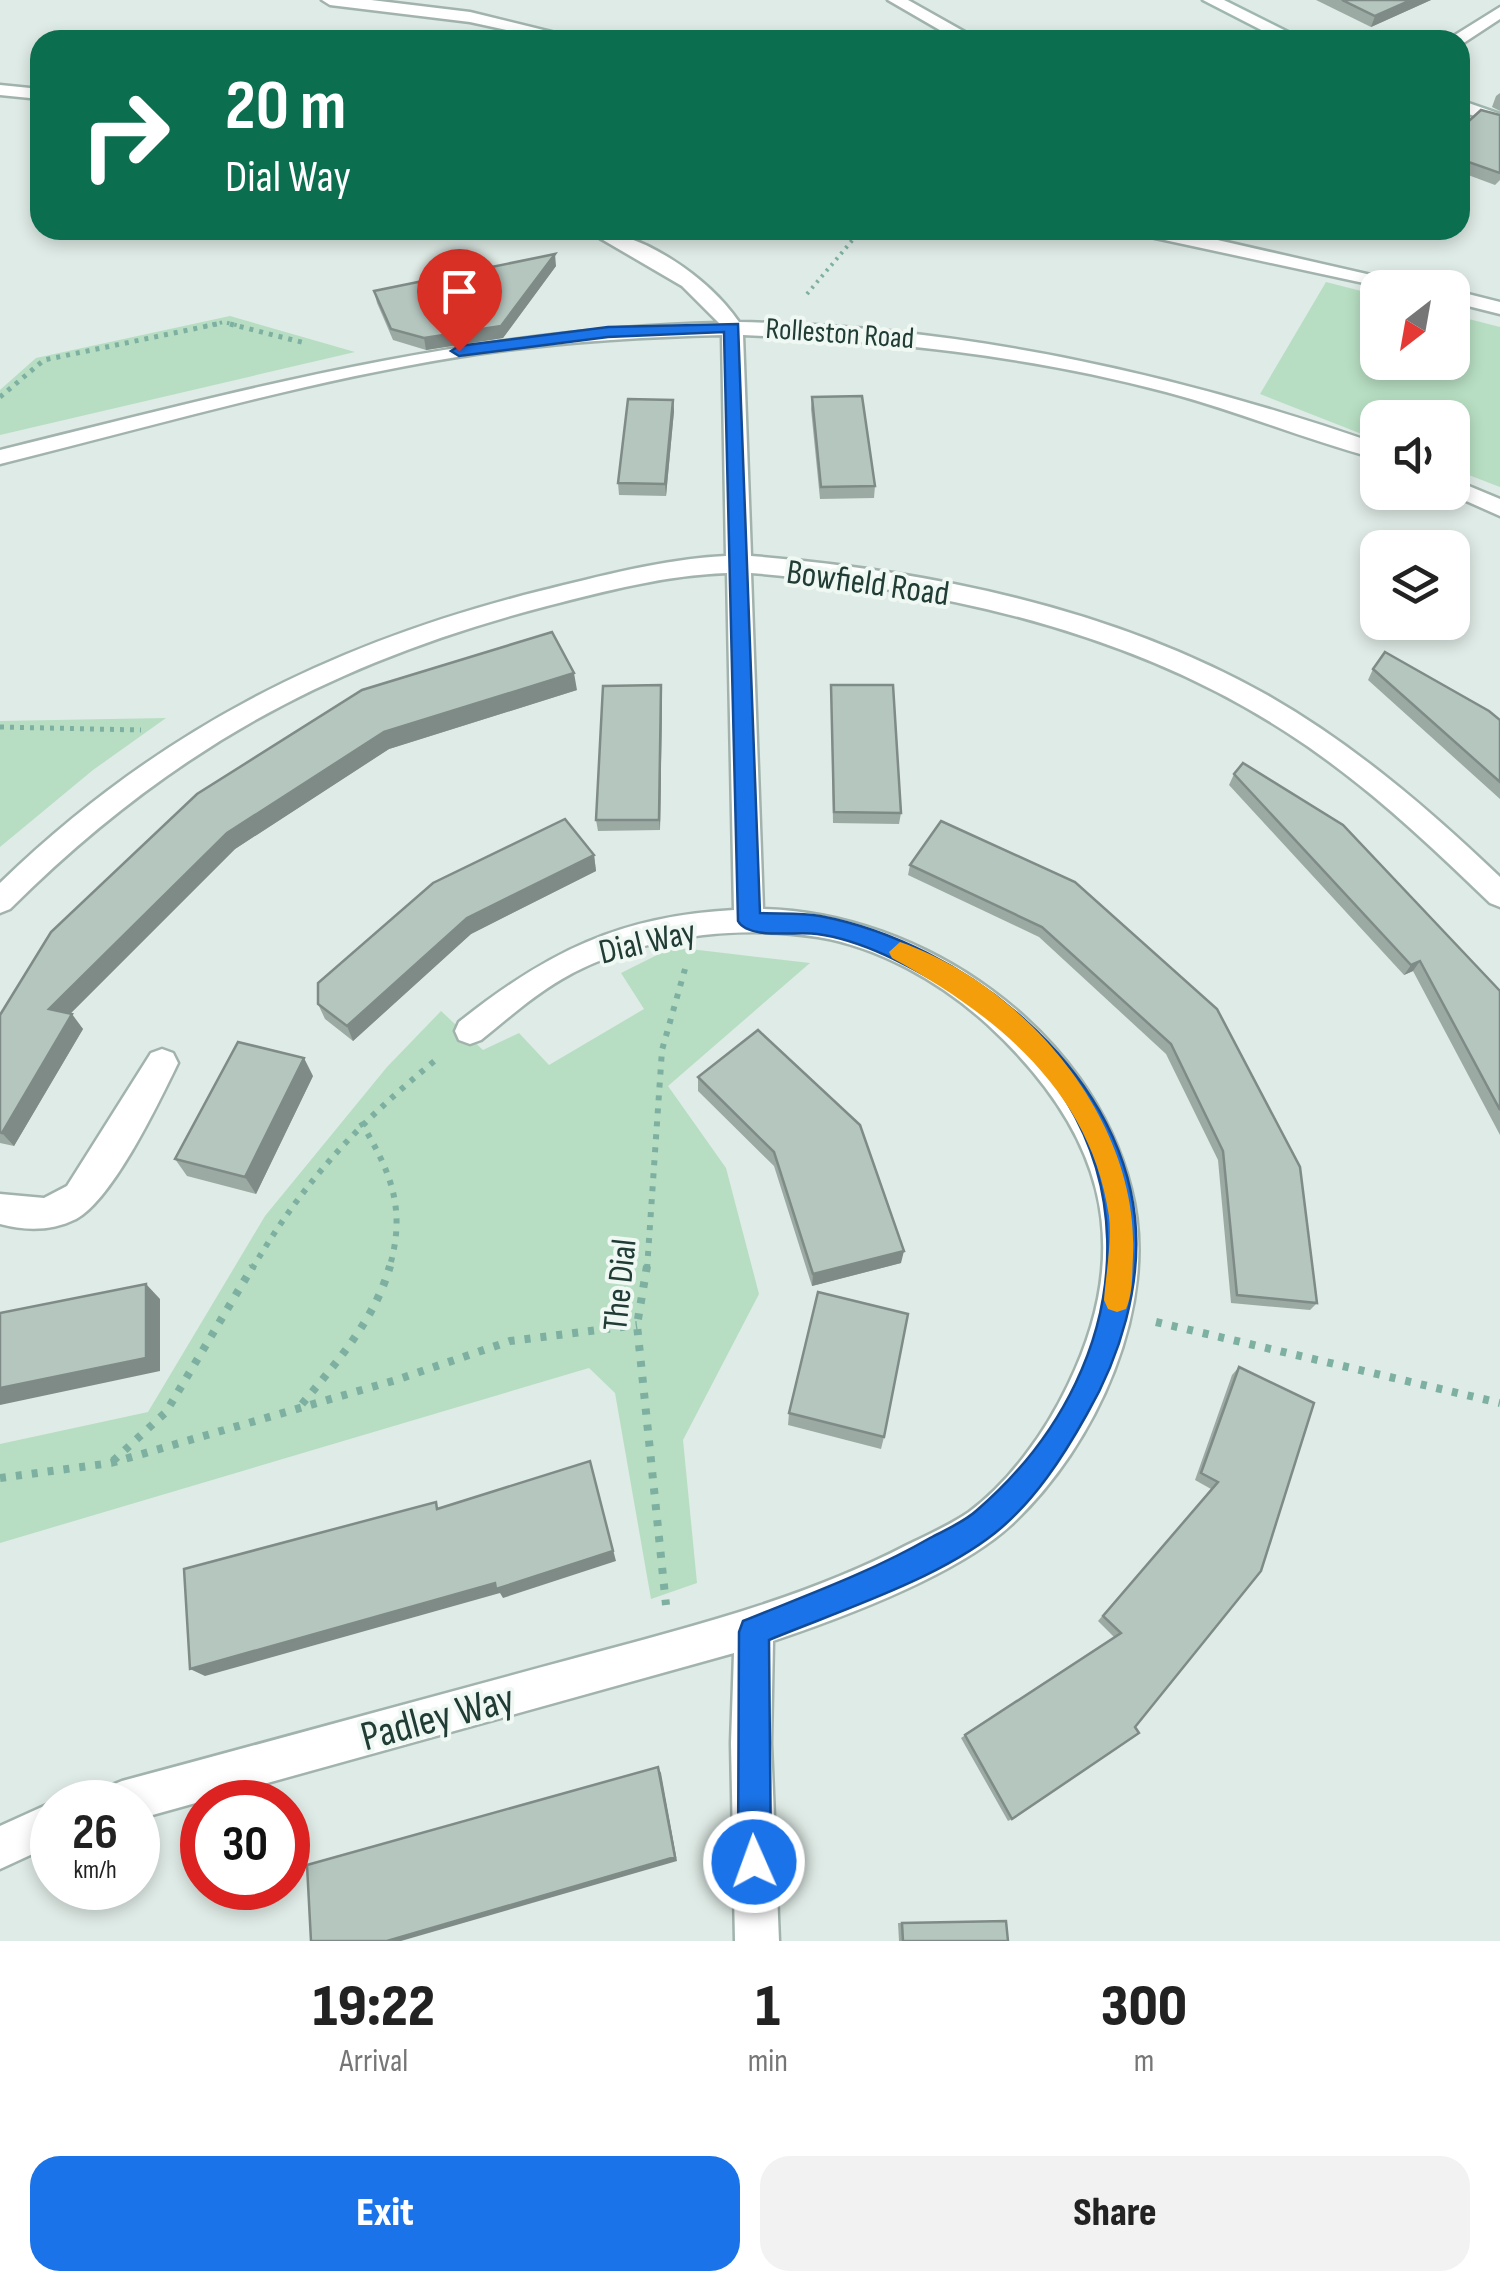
<!DOCTYPE html>
<html lang="en">
<head>
<meta charset="utf-8">
<style>
  :root { --surface:#fff; --page:#f2f2f2; --text:#222; --muted:#767676; --accent:#1a73e8 }
  body { margin:0; font-family:"Sofia Sans Condensed",sans-serif; background:var(--page); color:var(--text); height:100vh; display:flex; flex-direction:column; font-size:38px; white-space:nowrap }
  * { box-sizing:border-box; margin:0 }
  p { font-size:32px; color:var(--muted) }
  .icon { flex:none; width:55px; height:55px; fill:none; stroke:currentColor; stroke-width:2; stroke-linecap:round; stroke-linejoin:round }
  .map { position:relative; height:1941px; overflow:hidden }
  .panel { display:flex; flex-direction:column; background:var(--surface); flex:1 }
  .panel>* { flex:none }
  .top-card { position:absolute; left:30px; top:30px; width:1440px; height:210px; border-radius:30px; box-shadow:0 5px 15px #0003; background:#0b6e4f; color:#fff; overflow:hidden }
  .needle { width:65px; rotate:211deg }
  .tools { position:absolute; left:1360px; top:270px; display:grid; gap:20px }
  .tools a { display:grid; place-items:center; width:110px; height:110px; border-radius:20px; background:var(--surface); box-shadow:0 5px 15px #0003; font-size:50px }
  .speed { position:absolute; left:30px; top:1780px; display:flex; gap:20px; font-size:50px; font-weight:700; text-align:center }
  .speed>* { display:grid; place-content:center; width:130px; height:130px; border-radius:50%; background:var(--surface); box-shadow:0 5px 15px #0003; line-height:1 }
  .speed small { font-size:25px; font-weight:400 }
  .speed .limit { border:15px solid #d22; background:#fff; color:#111 }
  .pin { position:absolute; display:grid; place-items:center; width:85px; height:85px; color:#fff; margin:-102px -42px; border-radius:50% 50% 50% 0; rotate:-45deg; box-shadow:0 0 10px #0007 }
  .pin .icon { rotate:45deg }
  .me { position:absolute; width:110px; margin:-55px; rotate:358deg; stroke-linejoin:round; filter:drop-shadow(0 0 8px #0008) }
  .turn { display:flex; align-items:center; gap:35px; height:210px; padding:0 30px; font-size:45px }
  .turn .icon { width:130px; height:130px; stroke-width:2.5 }
  .turn b { display:block; font-size:70px; line-height:85px }
  .eta { display:flex; justify-content:space-evenly; align-items:center; height:170px; text-align:center }
  .eta b { font-size:60px; font-weight:800; line-height:70px }
  .button { display:flex; gap:20px; margin-top:auto; padding:20px 30px }
  .button a { flex:1; height:115px; border-radius:30px; background:var(--accent); color:#fff; font-size:40px; font-weight:800; line-height:115px; text-align:center }
  .button a+a { background:var(--page); color:var(--text) }
  .map>svg:first-child { display:block }
  .green { fill:#b7dec2 }
  .lines { fill:none; stroke-linecap:round; stroke-linejoin:round }
  .street-casing { stroke:#a2b3ad; stroke-width:5 }
  .secondary-casing { stroke:#9eb7af; stroke-width:5 }
  .path-far3 { stroke:#7eb0a2; stroke-width:4; stroke-dasharray:2.5 5; stroke-linecap:butt }
  .path-far2 { stroke:#7eb0a2; stroke-width:5; stroke-dasharray:4 6; stroke-linecap:butt }
  .path-far1 { stroke:#7eb0a2; stroke-width:6; stroke-dasharray:5 8; stroke-linecap:butt }
  .path { stroke:#7eb0a2; stroke-width:8; stroke-dasharray:6 10; stroke-linecap:butt }
  .street { fill:#fff; fill-rule:evenodd }
  .secondary { fill:#fff; fill-rule:evenodd }
  .wall { fill:#9caaa4 }
  .shaded-wall { fill:#7f8b86 }
  .building { fill:#b5c6bf; stroke:#7f8b86; stroke-width:2.5 }
  .route { fill:#1a73e8; stroke:#114b97; stroke-width:2.5 }
  .slow { fill:#f59e0b }
  .labels { text-anchor:middle; stroke-width:8; stroke-linejoin:round; paint-order:stroke }
  .far-street-label { font-size:30px; fill:#203c35; stroke:#f0f8f4 }
  .street-label { font-size:35px; fill:#203c35; stroke:#f0f8f4 }
  .near-street-label { font-size:42px; fill:#203c35; stroke:#f0f8f4 }
</style>
</head>
<body>
<div class="map">
<svg width="1500" height="1941" viewBox="0 0 1500 1941">
  <rect width="100%" height="100%" fill="#dfebe6"/>
  <path class="green" d="M 1326,282 L 1377,295 L 1378,362 L 1452,362 L 1453,315 L 1500,327 L 1500,487 L 1453,469 L 1452,418 L 1378,418 L 1377,440 L 1260,394 Z
    M 230,316 L 355,352 L 0,435 L 0,390 L 36,358 Z
    M 166,718 L 93,770 L 0,847 L 0,721 Z
    M 673,947 L 810,963 L 668,1086 L 726,1168 L 759,1294 L 683,1440 L 697,1583 L 651,1599 L 615,1393 L 589,1368 L 0,1543 L 0,1444 L 148,1412 L 265,1216 L 387,1067 L 441,1011 L 483,1050 L 519,1033 L 549,1065 L 644,1009 L 621,973 Z"/>
  <g class="lines">
    <defs>
      <path id="street" d="M 322,0 L 371,0 L 470,12 L 584,40 L 552,40 L 470,22 L 330,5 Z
        M 888,0 L 908,0 L 979,40 L 957,40 Z
        M 1500,7 L 1500,19 L 1462,44 L 1447,40 Z
        M 0,85 L 40,89 L 40,99 L 0,95 Z
        M 586,230 C 641,230 709,278 739,322 C 960,326 1170,372 1378,444 L 1378,459 C 1306,440 1238,411 1166,392 C 1027,355 886,341 743,335 L 751,556 C 926,570 1113,608 1267,695 C 1353,744 1429,809 1500,877 L 1500,907 L 1490,903 C 1426,841 1361,780 1286,732 C 1129,630 936,588 751,573 L 763,909 C 923,913 1091,1029 1131,1189 C 1161,1305 1096,1446 1011,1525 C 957,1575 844,1617 773,1641 L 771,1743 L 779,1941 L 735,1941 L 731,1743 L 734,1653 L 138,1819 L 138,1802 L 101,1802 L 107,1787 L 122,1781 C 272,1741 422,1699 572,1659 C 686,1628 801,1600 907,1545 C 928,1535 950,1525 969,1512 C 1011,1481 1046,1431 1068,1385 C 1138,1241 1100,1128 987,1024 C 941,982 879,947 818,937 C 735,924 634,937 562,979 C 533,996 507,1019 481,1040 L 470,1044 L 459,1040 L 455,1031 L 459,1022 C 547,952 620,916 734,910 L 727,573 C 666,575 606,591 547,606 C 329,663 170,750 10,909 L 0,913 L 0,883 C 157,731 329,644 540,591 C 601,576 663,559 726,556 L 722,335 C 633,337 545,343 457,357 C 303,382 152,426 0,464 L 0,450 C 243,390 466,329 719,323 L 682,286 Z
        M 1136,230 L 1174,230 L 1428,288 L 1387,288 L 1146,236 Z
        M 1452,290 L 1500,302 L 1500,314 L 1452,302 Z
        M 1452,479 L 1500,499 L 1500,516 L 1446,492 L 1452,492 Z
        M 162,1049 L 173,1053 L 178,1063 C 159,1102 113,1199 76,1219 C 52,1231 26,1231 0,1224 L 0,1194 L 44,1198 L 67,1186 L 151,1053 Z
        M 53,1802 L 52,1845 L 0,1869 L 0,1826 Z"/>
      <path id="secondary" d="M 1203,0 L 1224,0 L 1304,40 L 1281,40 Z
        M 1460,100 L 1500,114 L 1500,125 L 1460,111 Z"/>
    </defs>
    <use href="#street" class="street-casing"/>
    <use href="#secondary" class="secondary-casing"/>
    <path class="path-far3" d="M 807,294 L 861,230
      M 205,326 L 224,322 L 240,326"/>
    <path class="path-far2" d="M 230,324 L 305,343
      M 0,397 L 44,360 L 217,324
      M 0,727 L 141,730"/>
    <path class="path-far1" d="M 361,1122 C 391,1173 407,1209 389,1269
      M 252,1269 C 305,1179 358,1124 438,1058
      M 647,1269 L 662,1050 L 685,969"/>
    <path class="path" d="M 647,1266 L 637,1325 L 666,1605
      M 1156,1322 L 1500,1403
      M 302,1404 C 337,1362 375,1319 390,1266
      M 113,1461 L 166,1412 L 253,1266
      M 0,1478 L 111,1463 L 396,1380 L 510,1341 L 637,1325"/>
    <use href="#street" class="street"/>
    <use href="#secondary" class="secondary"/>
  </g>
  <path class="wall" d="M 1316,0 L 1431,0 L 1371,27 Z
    M 1500,93 L 1500,111 L 1492,107 L 1496,96 Z
    M 1500,115 L 1500,180 L 1495,185 L 1460,172 L 1460,129 Z
    M 556,266 L 503,338 L 426,350 L 393,340 L 377,303 L 374,291 Z
    M 812,397 L 875,486 L 874,498 L 820,499 L 811,409 Z
    M 673,400 L 674,411 L 666,496 L 619,495 L 618,483 Z
    M 1373,669 L 1500,720 L 1500,799 L 1368,680 Z
    M 831,685 L 901,813 L 899,824 L 833,823 Z
    M 362,690 L 577,690 L 389,749 L 235,849 L 70,1014 L 83,1029 L 14,1146 L 0,1143 L 0,1015 Z
    M 662,697 L 660,830 L 598,831 L 596,820 Z
    M 1234,774 L 1500,991 L 1500,1135 L 1413,971 L 1404,975 L 1229,785 Z
    M 594,855 L 596,871 L 471,934 L 353,1041 L 325,1019 L 318,1004 Z
    M 910,865 L 1217,1009 L 1317,1303 L 1310,1310 L 1231,1303 L 1218,1160 L 1166,1054 L 1039,937 L 908,875 Z
    M 313,1076 L 256,1194 L 187,1176 L 175,1159 Z
    M 698,1077 L 901,1263 L 812,1286 L 774,1166 L 698,1091 Z
    M 1239,1367 L 1314,1403 L 1012,1819 L 1008,1821 L 961,1738 L 1114,1637 L 1098,1621 L 1211,1489 L 1195,1480 L 1232,1375 Z
    M 789,1413 L 884,1437 L 881,1449 L 788,1425 Z
    M 898,1923 L 902,1923 L 1008,1941 L 899,1941 Z"/>
  <path class="shaded-wall" d="M 1411,0 L 1431,0 L 1371,27 L 1375,16 Z
    M 555,254 L 556,266 L 503,338 L 426,350 L 424,338 Z
    M 673,400 L 674,411 L 666,496 L 665,484 Z
    M 574,673 L 577,690 L 389,749 L 235,849 L 60,1024 L 49,1009 L 227,833 L 384,732 Z
    M 661,685 L 662,697 L 660,830 L 659,820 Z
    M 594,855 L 596,871 L 471,934 L 353,1041 L 347,1026 L 467,918 Z
    M 1420,961 L 1413,971 L 1404,975 L 1411,965 Z
    M 72,1014 L 83,1029 L 14,1146 L 2,1133 Z
    M 304,1058 L 313,1076 L 256,1194 L 245,1177 Z
    M 904,1251 L 901,1263 L 812,1286 L 813,1274 Z
    M 146,1284 L 160,1299 L 160,1371 L 0,1405 L 0,1388 Z
    M 590,1461 L 616,1561 L 503,1598 L 500,1593 L 205,1676 L 190,1669 Z
    M 658,1767 L 661,1773 L 677,1861 L 401,1941 L 387,1941 Z"/>
  <path class="building" d="M 1342,0 L 1411,0 L 1375,16 Z
    M 1481,110 L 1500,115 L 1500,173 L 1460,159 L 1460,129 Z
    M 555,254 L 501,326 L 424,338 L 391,329 L 374,291 Z
    M 862,396 L 875,486 L 821,487 L 812,397 Z
    M 628,399 L 673,400 L 665,484 L 618,483 Z
    M 552,632 L 574,673 L 384,732 L 227,833 L 49,1009 L 72,1014 L 2,1133 L 0,1132 L 0,1015 L 51,932 L 197,794 L 362,690 Z
    M 1385,652 L 1489,711 L 1500,720 L 1500,782 L 1373,669 Z
    M 661,685 L 659,820 L 596,820 L 603,686 Z
    M 831,685 L 893,685 L 901,813 L 834,812 Z
    M 1243,763 L 1343,825 L 1500,991 L 1500,1110 L 1420,961 L 1411,965 L 1234,774 Z
    M 565,819 L 594,855 L 467,918 L 347,1026 L 318,1004 L 318,983 L 433,883 Z
    M 941,821 L 1075,882 L 1217,1009 L 1300,1167 L 1317,1303 L 1237,1295 L 1223,1151 L 1171,1044 L 1042,927 L 910,865 Z
    M 758,1030 L 860,1125 L 904,1251 L 813,1274 L 774,1152 L 698,1077 Z
    M 238,1042 L 304,1058 L 245,1177 L 175,1159 Z
    M 146,1284 L 146,1358 L 0,1388 L 0,1313 Z
    M 818,1292 L 908,1314 L 884,1437 L 789,1413 Z
    M 1239,1367 L 1314,1403 L 1261,1571 L 1135,1727 L 1139,1733 L 1012,1819 L 965,1735 L 1121,1633 L 1103,1616 L 1218,1482 L 1201,1473 Z
    M 590,1461 L 613,1551 L 496,1589 L 495,1583 L 190,1669 L 184,1569 L 436,1502 L 437,1509 Z
    M 658,1767 L 675,1857 L 387,1941 L 311,1941 L 307,1865 Z
    M 1006,1921 L 1008,1941 L 903,1941 L 902,1923 Z"/>
  <path class="route" d="M 738,324 L 760,913 C 779,914 801,913 820,916 C 963,943 1119,1066 1135,1218 C 1142,1285 1120,1357 1087,1414 C 1063,1457 1034,1502 995,1533 C 936,1580 839,1611 769,1640 L 771,1862 L 766,1873 L 754,1878 L 743,1873 L 738,1862 L 739,1632 L 743,1621 C 807,1595 871,1572 930,1538 C 945,1530 964,1522 976,1511 C 1152,1360 1159,1113 949,989 C 909,966 863,940 817,934 C 797,931 748,940 738,921 L 724,332 L 608,337 L 459,356 L 451,351 L 459,346 L 608,327 Z"/>
  <path class="slow" d="M 900,942 C 1025,985 1140,1121 1133,1256 C 1132,1273 1133,1293 1126,1309 L 1117,1312 L 1108,1309 L 1104,1300 C 1106,1273 1112,1242 1109,1216 C 1091,1091 996,1015 892,958 L 889,952 Z"/>
  <g class="labels">
    <g class="far-street-label">
      <text transform="translate(840 333) rotate(4)" y="10">Rolleston Road</text>
    </g>
    <g class="street-label">
      <text transform="translate(868 582) rotate(8)" y="12">Bowfield Road</text>
      <text transform="translate(647 941) rotate(-13)" y="12">Dial Way</text>
      <text transform="translate(619 1285) rotate(-84)" y="12">The Dial</text>
    </g>
    <g class="near-street-label">
      <text transform="translate(437 1716) rotate(-15)" y="15">Padley Way</text>
    </g>
  </g>
</svg>
<div class="tools">
<a><svg class="needle" viewBox="-14 -14 28 28"><path d="M0-13l5 13h-10z" fill="#e53935"/><path d="M0 13l5-13h-10z" fill="#767676"/></svg></a>
<a><svg class="icon" aria-label="sound" viewBox="0 0 24 24"><path d="M4 9h4l5-4v14l-5-4H4zM17 9q2 3 0 6"/></svg></a>
<a><svg class="icon" aria-label="layers" viewBox="0 0 24 24"><path d="M12 4l9 5-9 5-9-5zM3 14l9 5 9-5"/></svg></a>
</div>
<div class="speed"><div>26<small>km/h</small></div><div class="limit">30</div></div>
<div class="pin" style="left:459px;top:351px;background:#d93025"><svg class="icon" aria-label="arrive" viewBox="0 0 24 24"><path d="M6 21V4h12l-3 4 3 4H6"/></svg></div>
<svg class="me" style="left:754px;top:1862px" viewBox="-20 -20 40 40"><circle r="17" fill="#1a73e8" stroke="#fff" stroke-width="3"/><path d="M0-11L8 9 0 5-8 9z" fill="#fff"/></svg>
<div class="top-card">
<div class="turn"><svg class="icon" aria-label="right" viewBox="0 0 24 24"><path d="M7 20v-9h11M14 6l5 5-5 5"/></svg><div><b>20 m</b>Dial Way</div></div>
</div>
</div>
<section class="panel">
<div class="eta">
<div><b>19:22</b><p>Arrival</p></div>
<div><b>1</b><p>min</p></div>
<div><b>300</b><p>m</p></div>
</div>
<div class="button"><a>Exit</a><a>Share</a></div>
</section>
</body>
</html>
